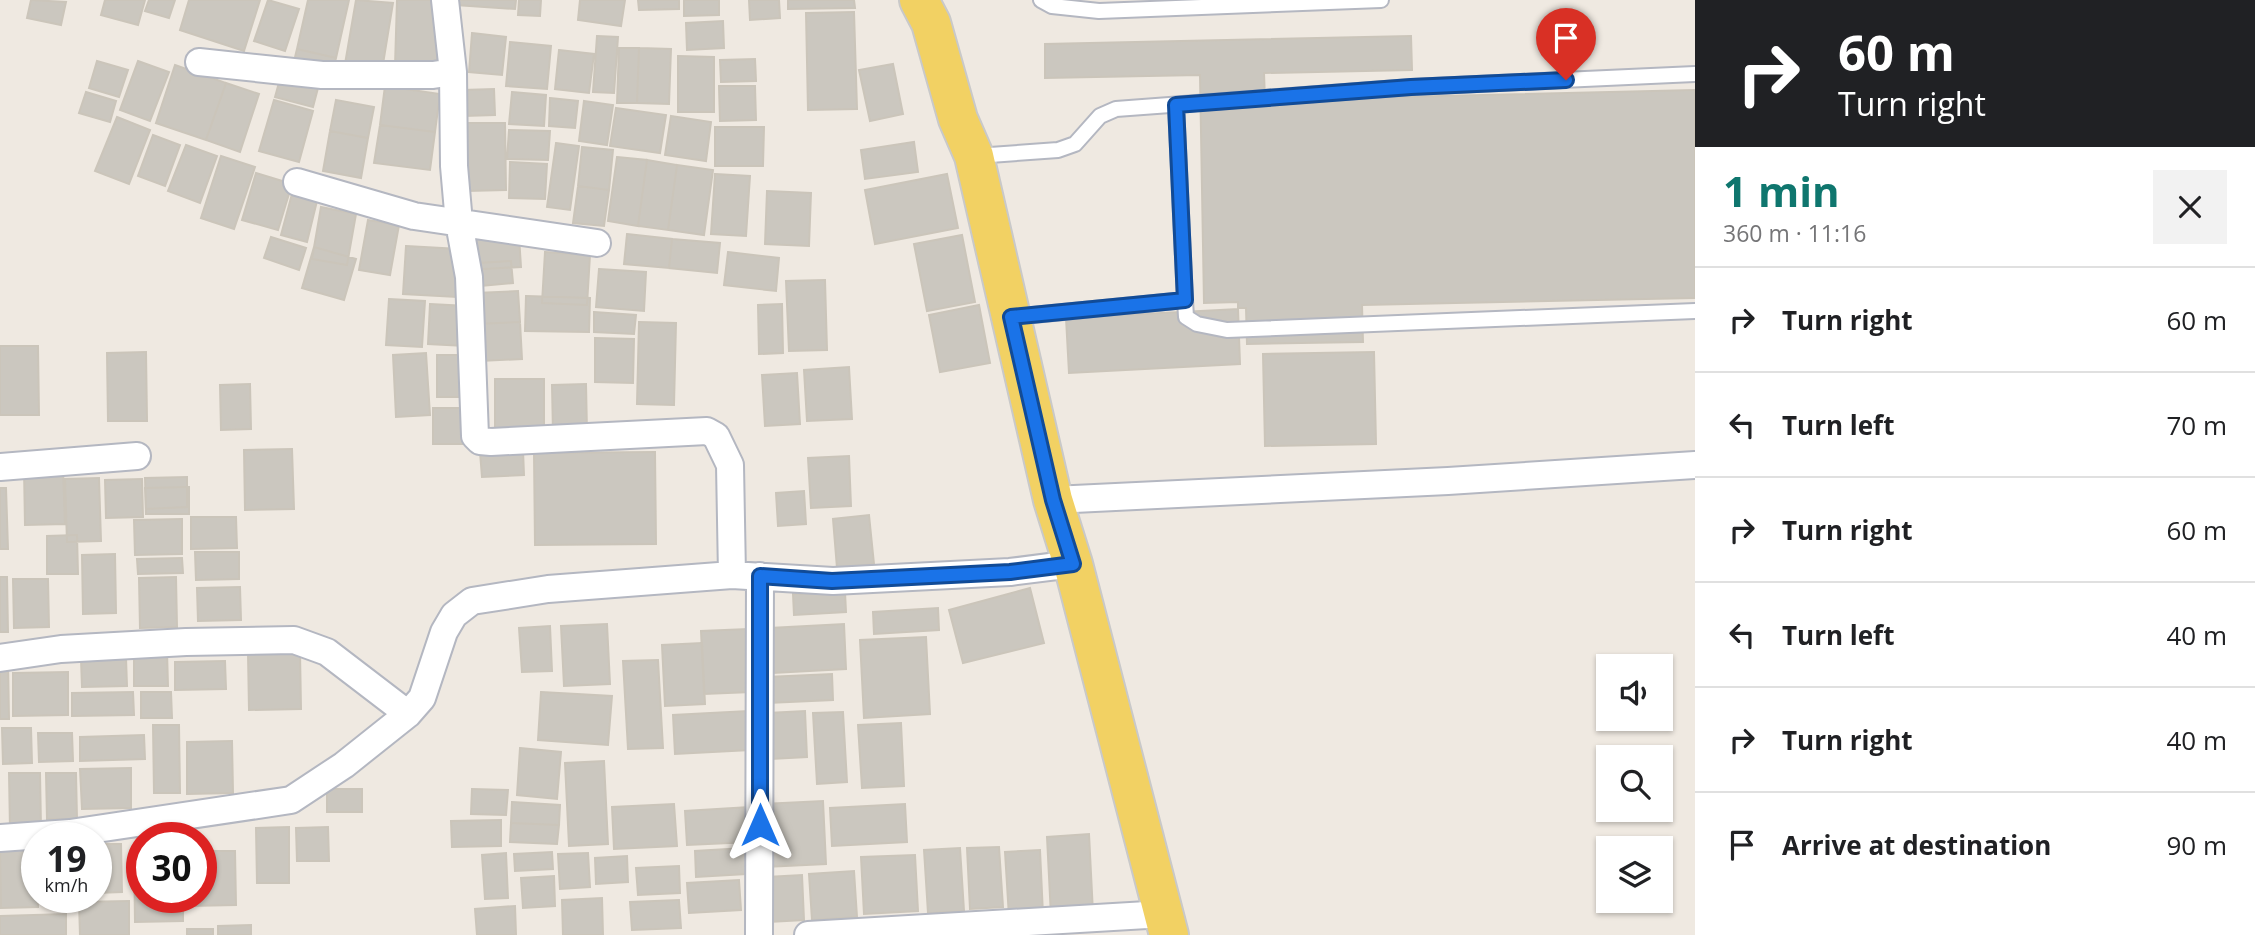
<!DOCTYPE html>
<html lang="en">
<head>
<meta charset="utf-8">
<style>
  :root { --surface:#fff; --page:#f2f2f2; --text:#202124; --muted:#757577; --line:#e0e0e0; --accent:#0f766e }
  body { margin:0; font-family:"Open Sans",sans-serif; background:var(--page); color:var(--text); height:100vh; display:flex; flex-direction:column; font-size:26px; white-space:nowrap }
  * { box-sizing:border-box; margin:0 }
  p { font-size:23px; color:var(--muted) }
  .icon { flex:none; width:38px; height:38px; fill:none; stroke:currentColor; stroke-width:2; stroke-linecap:round; stroke-linejoin:round }
  .map { position:relative; flex:1; overflow:hidden }
  .panel { display:flex; flex-direction:column; background:var(--surface); width:560px }
  .panel>* { flex:none }
  .banner { background:#202124; color:#fff; overflow:hidden }
  .tools { position:absolute; left:1596px; top:654px; display:grid; gap:14px }
  .tools a { display:grid; place-items:center; width:77px; height:77px; border-radius:0px; background:var(--surface); box-shadow:0 2px 5px #0004; font-size:35px }
  .speed { position:absolute; left:21px; top:822px; display:flex; gap:14px; font-size:35px; font-weight:700; text-align:center }
  .speed>* { display:grid; place-content:center; width:91px; height:91px; border-radius:50%; background:var(--surface); box-shadow:0 2px 5px #0004; line-height:1 }
  .speed small { font-size:18px; font-weight:400 }
  .speed .limit { border:10px solid #d22; background:#fff; color:#111 }
  .pin { position:absolute; display:grid; place-items:center; width:60px; height:60px; color:#fff; margin:-72px -30px; border-radius:50% 50% 50% 0; rotate:-45deg; box-shadow:0 0 7px #0007 }
  .pin .icon { rotate:45deg }
  .me { position:absolute; width:77px; margin:-38px; rotate:0deg; stroke-linejoin:round; filter:drop-shadow(0 0 5px #0008) }
  .turn { display:flex; align-items:center; gap:24px; height:147px; padding:0 28px; font-size:32px }
  .turn .icon { width:91px; height:91px; stroke-width:2.5 }
  .turn b { display:block; font-size:49px; line-height:60px }
  .round { display:grid; place-items:center; flex:none; width:74px; height:74px; border-radius:0px; background:var(--page) }
  .headline { display:flex; align-items:center; justify-content:space-between; height:119px; padding:0 28px }
  h1 { font-size:42px; font-weight:700; line-height:52px; color:var(--accent) }
  ul { padding:0; list-style:none }
  li { display:flex; align-items:center; gap:21px; height:105px; padding:0 28px; border-top:2px solid var(--line) }
  li div { flex:1 }
  li b { display:block; font-size:26px }
  li em { font-style:normal }
  main { display:flex; flex:1; min-height:0 }
  .map>svg:first-child { display:block }
  .building { fill:#cbc7bf; stroke:#cbc5ba; stroke-width:2 }
  .lines { fill:none; stroke-linecap:round; stroke-linejoin:round }
  .lane-casing { stroke:#b4b7c1; stroke-width:18 }
  .street-casing { stroke:#b4b7c1; stroke-width:30 }
  .primary-casing { stroke:#c9c9c9; stroke-width:42 }
  .lane { stroke:#fff; stroke-width:14 }
  .street { stroke:#fff; stroke-width:26 }
  .primary { stroke:#f2d163; stroke-width:38 }
  .route-casing { stroke:#114b97; stroke-width:18 }
  .route { stroke:#1a73e8; stroke-width:12 }
</style>
</head>
<body>
<main>
<div class="map">
<svg width="1695" height="935" viewBox="0 0 1695 935">
  <rect width="100%" height="100%" fill="#efe9e1"/>
  <path class="building" d="M 31,0 L 66,2 L 61,25 L 27,18 Z
    M 105,0 L 145,0 L 138,25 L 101,15 Z
    M 149,0 L 175,0 L 169,18 L 145,11 Z
    M 189,0 L 260,0 L 244,51 L 180,30 Z
    M 268,0 L 299,9 L 285,51 L 254,41 Z
    M 308,0 L 349,0 L 336,58 L 297,49 Z
    M 356,0 L 393,3 L 382,70 L 345,64 Z
    M 397,0 L 440,0 L 437,68 L 395,66 Z
    M 457,0 L 516,0 L 515,9 L 456,5 Z
    M 519,0 L 541,0 L 540,16 L 518,15 Z
    M 580,0 L 625,0 L 621,26 L 578,20 Z
    M 638,0 L 679,0 L 679,9 L 639,10 Z
    M 684,0 L 719,0 L 719,15 L 684,16 Z
    M 749,0 L 779,0 L 780,18 L 750,20 Z
    M 788,0 L 854,0 L 855,8 L 788,9 Z
    M 854,12 L 857,109 L 808,110 L 806,13 Z
    M 723,21 L 724,48 L 687,50 L 686,23 Z
    M 472,33 L 506,37 L 502,75 L 469,72 Z
    M 597,36 L 618,37 L 614,93 L 593,92 Z
    M 1411,36 L 1412,70 L 1264,73 L 1265,100 L 1695,90 L 1695,298 L 1362,305 L 1363,342 L 1247,344 L 1246,308 L 1238,308 L 1238,302 L 1204,303 L 1200,75 L 1045,78 L 1045,44 Z
    M 510,42 L 551,46 L 547,89 L 506,86 Z
    M 619,48 L 639,48 L 637,103 L 617,103 Z
    M 639,48 L 671,49 L 669,104 L 637,103 Z
    M 297,49 L 336,58 L 329,86 L 290,78 Z
    M 559,50 L 594,54 L 589,93 L 555,89 Z
    M 678,56 L 714,57 L 714,112 L 678,112 Z
    M 755,59 L 756,81 L 721,82 L 720,60 Z
    M 97,61 L 128,70 L 119,97 L 89,88 Z
    M 138,61 L 169,72 L 150,121 L 120,110 Z
    M 893,64 L 903,114 L 870,121 L 859,70 Z
    M 175,65 L 226,83 L 206,140 L 156,123 Z
    M 280,79 L 318,88 L 313,107 L 275,97 Z
    M 226,83 L 259,94 L 240,152 L 206,140 Z
    M 385,86 L 440,94 L 435,132 L 380,125 Z
    M 719,86 L 755,86 L 756,120 L 720,121 Z
    M 494,89 L 495,115 L 464,116 L 463,90 Z
    M 86,92 L 116,101 L 110,122 L 79,113 Z
    M 512,92 L 546,95 L 544,126 L 509,124 Z
    M 550,98 L 578,101 L 575,128 L 549,126 Z
    M 274,100 L 313,111 L 299,162 L 259,151 Z
    M 336,100 L 374,107 L 368,138 L 330,131 Z
    M 584,101 L 613,105 L 607,145 L 579,141 Z
    M 616,108 L 666,115 L 660,153 L 610,146 Z
    M 671,116 L 711,122 L 706,161 L 665,155 Z
    M 117,117 L 150,130 L 129,184 L 95,171 Z
    M 466,123 L 505,123 L 506,190 L 467,191 Z
    M 380,125 L 435,132 L 430,170 L 374,163 Z
    M 715,127 L 764,127 L 763,166 L 715,166 Z
    M 509,130 L 550,131 L 548,160 L 507,159 Z
    M 330,131 L 368,138 L 361,178 L 323,171 Z
    M 153,135 L 180,145 L 165,186 L 138,176 Z
    M 914,142 L 918,172 L 865,179 L 861,150 Z
    M 556,143 L 579,146 L 570,210 L 547,207 Z
    M 186,145 L 217,156 L 200,203 L 168,191 Z
    M 582,147 L 613,150 L 609,190 L 578,186 Z
    M 221,156 L 255,167 L 234,229 L 201,218 Z
    M 617,157 L 647,160 L 638,226 L 608,221 Z
    M 647,160 L 677,165 L 668,230 L 638,226 Z
    M 510,162 L 547,164 L 545,199 L 509,198 Z
    M 677,165 L 713,170 L 704,235 L 668,230 Z
    M 256,173 L 292,184 L 278,230 L 242,220 Z
    M 715,174 L 750,176 L 746,236 L 711,234 Z
    M 947,174 L 958,228 L 875,244 L 865,190 Z
    M 578,186 L 609,190 L 604,226 L 573,223 Z
    M 767,191 L 811,193 L 809,246 L 765,244 Z
    M 292,194 L 317,201 L 307,242 L 281,235 Z
    M 321,207 L 356,214 L 347,265 L 312,259 Z
    M 368,220 L 399,225 L 390,275 L 359,270 Z
    M 627,234 L 672,239 L 669,268 L 624,264 Z
    M 962,235 L 975,302 L 927,311 L 914,244 Z
    M 519,236 L 521,267 L 467,270 L 466,239 Z
    M 271,237 L 306,248 L 299,270 L 264,258 Z
    M 672,239 L 720,243 L 717,273 L 669,268 Z
    M 406,246 L 459,249 L 457,297 L 403,294 Z
    M 314,247 L 356,259 L 344,300 L 302,288 Z
    M 545,252 L 590,255 L 587,305 L 542,303 Z
    M 728,252 L 779,258 L 776,291 L 724,285 Z
    M 511,261 L 513,283 L 481,286 L 479,263 Z
    M 599,269 L 646,272 L 644,311 L 596,307 Z
    M 825,280 L 827,350 L 789,351 L 786,281 Z
    M 518,291 L 520,322 L 477,324 L 476,293 Z
    M 526,296 L 590,298 L 589,332 L 525,331 Z
    M 389,299 L 425,301 L 422,347 L 386,345 Z
    M 430,304 L 467,306 L 465,346 L 428,344 Z
    M 782,304 L 783,353 L 759,354 L 758,305 Z
    M 979,305 L 990,363 L 940,372 L 929,315 Z
    M 1238,309 L 1240,364 L 1069,373 L 1066,318 Z
    M 594,312 L 636,315 L 634,334 L 594,332 Z
    M 520,322 L 522,359 L 480,361 L 477,324 Z
    M 639,322 L 676,323 L 674,405 L 637,404 Z
    M 595,338 L 634,339 L 633,383 L 595,382 Z
    M 0,346 L 38,346 L 39,415 L 0,415 Z
    M 146,352 L 147,421 L 108,421 L 107,353 Z
    M 1374,352 L 1376,444 L 1265,446 L 1263,354 Z
    M 426,353 L 430,415 L 396,417 L 393,355 Z
    M 437,355 L 467,355 L 467,397 L 437,397 Z
    M 849,367 L 852,419 L 807,421 L 804,370 Z
    M 797,373 L 800,424 L 765,426 L 762,375 Z
    M 495,379 L 544,379 L 544,433 L 495,433 Z
    M 250,384 L 251,429 L 221,430 L 220,385 Z
    M 586,384 L 587,432 L 553,433 L 552,385 Z
    M 433,408 L 467,408 L 468,444 L 433,444 Z
    M 292,449 L 294,509 L 245,510 L 244,450 Z
    M 523,450 L 524,475 L 482,477 L 480,452 Z
    M 655,452 L 656,544 L 535,545 L 534,453 Z
    M 849,456 L 851,506 L 811,508 L 808,458 Z
    M 24,469 L 63,469 L 65,524 L 25,525 Z
    M 187,477 L 187,507 L 146,509 L 145,478 Z
    M 99,478 L 101,541 L 67,542 L 65,479 Z
    M 142,479 L 143,517 L 106,518 L 105,480 Z
    M 189,487 L 189,514 L 146,514 L 145,488 Z
    M 0,488 L 6,488 L 8,549 L 0,549 Z
    M 804,491 L 806,524 L 778,526 L 776,493 Z
    M 869,515 L 874,564 L 837,568 L 833,519 Z
    M 191,517 L 236,517 L 237,548 L 191,549 Z
    M 182,519 L 182,554 L 135,555 L 134,520 Z
    M 77,535 L 78,574 L 47,574 L 47,536 Z
    M 195,552 L 239,552 L 239,579 L 196,580 Z
    M 115,554 L 116,613 L 83,614 L 82,555 Z
    M 182,558 L 183,573 L 138,574 L 137,559 Z
    M 0,577 L 7,577 L 8,632 L 0,632 Z
    M 176,577 L 177,627 L 140,628 L 139,578 Z
    M 13,579 L 48,579 L 49,627 L 14,628 Z
    M 240,587 L 241,620 L 198,621 L 197,588 Z
    M 1030,588 L 1044,643 L 963,663 L 949,610 Z
    M 845,592 L 846,612 L 794,615 L 793,594 Z
    M 938,608 L 939,630 L 874,634 L 873,612 Z
    M 607,624 L 610,684 L 564,686 L 561,626 Z
    M 844,624 L 846,669 L 773,673 L 770,628 Z
    M 550,626 L 552,671 L 522,672 L 519,628 Z
    M 748,629 L 751,692 L 704,694 L 701,631 Z
    M 926,637 L 930,714 L 864,718 L 860,640 Z
    M 702,643 L 705,704 L 665,706 L 662,645 Z
    M 134,651 L 167,651 L 168,686 L 134,686 Z
    M 300,652 L 301,709 L 249,710 L 248,653 Z
    M 126,658 L 127,686 L 82,687 L 81,659 Z
    M 658,660 L 663,748 L 628,749 L 623,661 Z
    M 225,661 L 226,689 L 175,690 L 175,662 Z
    M 0,662 L 8,662 L 9,719 L 0,719 Z
    M 68,672 L 68,715 L 13,716 L 13,673 Z
    M 832,674 L 833,700 L 768,703 L 767,677 Z
    M 133,692 L 134,715 L 72,716 L 72,693 Z
    M 141,692 L 171,692 L 172,718 L 141,718 Z
    M 541,692 L 612,696 L 608,745 L 538,740 Z
    M 748,711 L 750,750 L 675,754 L 673,715 Z
    M 805,711 L 807,757 L 771,759 L 768,713 Z
    M 843,712 L 847,782 L 817,784 L 813,713 Z
    M 901,723 L 904,786 L 862,788 L 858,725 Z
    M 153,725 L 179,725 L 180,793 L 154,793 Z
    M 2,728 L 31,728 L 32,763 L 3,764 Z
    M 38,733 L 72,733 L 73,761 L 39,762 Z
    M 144,735 L 145,759 L 80,761 L 80,737 Z
    M 232,741 L 233,793 L 187,794 L 187,742 Z
    M 520,748 L 561,752 L 557,799 L 517,795 Z
    M 604,761 L 608,844 L 569,846 L 565,763 Z
    M 131,768 L 131,808 L 82,809 L 80,769 Z
    M 9,773 L 40,773 L 41,828 L 10,829 Z
    M 46,773 L 76,773 L 77,819 L 47,819 Z
    M 327,789 L 362,789 L 362,812 L 327,812 Z
    M 472,789 L 508,790 L 506,815 L 471,814 Z
    M 823,801 L 826,864 L 765,867 L 762,804 Z
    M 512,802 L 560,805 L 559,825 L 511,823 Z
    M 674,804 L 677,846 L 614,849 L 612,807 Z
    M 905,804 L 907,842 L 832,846 L 830,808 Z
    M 749,807 L 751,842 L 687,845 L 685,811 Z
    M 501,820 L 501,846 L 452,847 L 451,821 Z
    M 511,823 L 559,825 L 557,844 L 510,842 Z
    M 289,827 L 289,883 L 257,883 L 256,828 Z
    M 328,827 L 329,861 L 297,861 L 296,828 Z
    M 1089,834 L 1093,913 L 1051,916 L 1047,837 Z
    M 96,844 L 121,844 L 122,892 L 96,893 Z
    M 37,845 L 38,907 L 1,908 L 0,846 Z
    M 999,847 L 1003,907 L 970,909 L 967,848 Z
    M 134,848 L 142,848 L 142,898 L 183,898 L 183,921 L 135,922 Z
    M 744,848 L 746,874 L 696,877 L 695,851 Z
    M 960,848 L 964,911 L 928,913 L 924,850 Z
    M 1040,850 L 1043,915 L 1009,917 L 1005,852 Z
    M 201,851 L 235,851 L 236,905 L 189,906 L 189,898 L 201,898 Z
    M 552,852 L 553,869 L 515,871 L 514,854 Z
    M 506,853 L 508,898 L 485,899 L 482,855 Z
    M 588,853 L 590,887 L 560,889 L 558,854 Z
    M 915,855 L 918,911 L 864,914 L 861,857 Z
    M 627,856 L 628,882 L 596,884 L 595,858 Z
    M 679,866 L 680,893 L 638,895 L 636,868 Z
    M 854,871 L 857,917 L 812,920 L 809,874 Z
    M 802,875 L 804,920 L 769,922 L 767,877 Z
    M 554,876 L 555,906 L 523,908 L 521,878 Z
    M 739,880 L 741,910 L 689,913 L 687,883 Z
    M 602,898 L 603,935 L 563,935 L 562,900 Z
    M 679,900 L 681,928 L 632,930 L 630,902 Z
    M 129,901 L 129,935 L 80,935 L 79,902 Z
    M 515,906 L 516,935 L 477,935 L 475,909 Z
    M 66,914 L 66,935 L 0,935 L 0,916 Z
    M 251,925 L 251,935 L 218,935 L 218,926 Z
    M 187,929 L 213,929 L 213,935 L 187,935 Z"/>
  <g class="lines">
    <defs>
      <path id="lane" d="M 1041,0 L 1052,6 L 1099,11 L 1381,0
        M 1176,105 L 1185,300
        M 976,156 L 1058,150 L 1075,144 L 1100,116 L 1116,109 L 1411,87 L 1695,74
        M 1012,317 L 1185,300 L 1186,317 L 1197,324 L 1227,330 L 1695,311"/>
      <path id="street" d="M 445,0 L 453,72 L 454,166 L 459,223 L 469,277 L 475,436 L 480,441 L 491,442 L 707,431 L 716,436 L 730,465 L 732,575
        M 199,62 L 322,75 L 433,75 L 453,72
        M 297,182 L 414,216 L 597,243
        M 0,467 L 137,456
        M 1053,500 L 1448,481 L 1695,465
        M 0,658 L 61,649 L 186,642 L 294,640 L 327,652 L 408,714
        M 0,838 L 70,833 L 291,800 L 344,765 L 408,714 L 422,698 L 444,632 L 454,615 L 472,601 L 548,589 L 732,575 L 833,581 L 1010,572 L 1073,564
        M 759,935 L 760,576
        M 808,935 L 1164,914"/>
      <path id="primary" d="M 919,0 L 931,23 L 958,119 L 974,156 L 1053,500 L 1073,564 L 1169,935"/>
    </defs>
    <use href="#lane" class="lane-casing"/>
    <use href="#street" class="street-casing"/>
    <use href="#primary" class="primary-casing"/>
    <use href="#lane" class="lane"/>
    <use href="#street" class="street"/>
    <use href="#primary" class="primary"/>
  </g>
  <g class="lines">
    <defs>
      <path id="route" d="M 760,825 L 760,576 L 832,581 L 1010,572 L 1073,564 L 1053,500 L 1011,317 L 1185,300 L 1176,105 L 1411,87 L 1566,80"/>
    </defs>
    <use href="#route" class="route-casing"/>
    <use href="#route" class="route"/>
  </g>
</svg>
<div class="tools">
<a><svg class="icon" aria-label="sound" viewBox="0 0 24 24"><path d="M4 9h4l5-4v14l-5-4H4zM17 9q2 3 0 6"/></svg></a>
<a><svg class="icon" aria-label="search" viewBox="0 0 24 24"><circle cx="10" cy="10" r="6"/><path d="M15 15l6 6"/></svg></a>
<a><svg class="icon" aria-label="layers" viewBox="0 0 24 24"><path d="M12 4l9 5-9 5-9-5zM3 14l9 5 9-5"/></svg></a>
</div>
<div class="speed"><div>19<small>km/h</small></div><div class="limit">30</div></div>
<div class="pin" style="left:1566px;top:80px;background:#d93025"><svg class="icon" aria-label="arrive" viewBox="0 0 24 24"><path d="M6 21V4h12l-3 4 3 4H6"/></svg></div>
<svg class="me" style="left:760px;top:825px" viewBox="-20 -20 40 40"><path d="M0-17L14 15 0 8-14 15z" fill="#1a73e8" stroke="#fff" stroke-width="4"/></svg>
</div>
<section class="panel">
<div class="banner">
<div class="turn"><svg class="icon" aria-label="right" viewBox="0 0 24 24"><path d="M7 20v-9h11M14 6l5 5-5 5"/></svg><div><b>60 m</b>Turn right</div></div>
</div>
<div class="headline"><div><h1>1 min</h1><p>360 m · 11:16</p></div><a class="round"><svg class="icon" aria-label="close" viewBox="0 0 24 24"><path d="M6 6l12 12M18 6L6 18"/></svg></a></div>
<ul>
<li><svg class="icon" aria-label="right" viewBox="0 0 24 24"><path d="M7 20v-9h11M14 6l5 5-5 5"/></svg><div><b>Turn right</b></div><em>60 m</em></li>
<li><svg class="icon" aria-label="left" viewBox="0 0 24 24"><path d="M17 20v-9H6M10 6l-5 5 5 5"/></svg><div><b>Turn left</b></div><em>70 m</em></li>
<li><svg class="icon" aria-label="right" viewBox="0 0 24 24"><path d="M7 20v-9h11M14 6l5 5-5 5"/></svg><div><b>Turn right</b></div><em>60 m</em></li>
<li><svg class="icon" aria-label="left" viewBox="0 0 24 24"><path d="M17 20v-9H6M10 6l-5 5 5 5"/></svg><div><b>Turn left</b></div><em>40 m</em></li>
<li><svg class="icon" aria-label="right" viewBox="0 0 24 24"><path d="M7 20v-9h11M14 6l5 5-5 5"/></svg><div><b>Turn right</b></div><em>40 m</em></li>
<li><svg class="icon" aria-label="arrive" viewBox="0 0 24 24"><path d="M6 21V4h12l-3 4 3 4H6"/></svg><div><b>Arrive at destination</b></div><em>90 m</em></li>
</ul>
</section>
</main>
</body>
</html>
